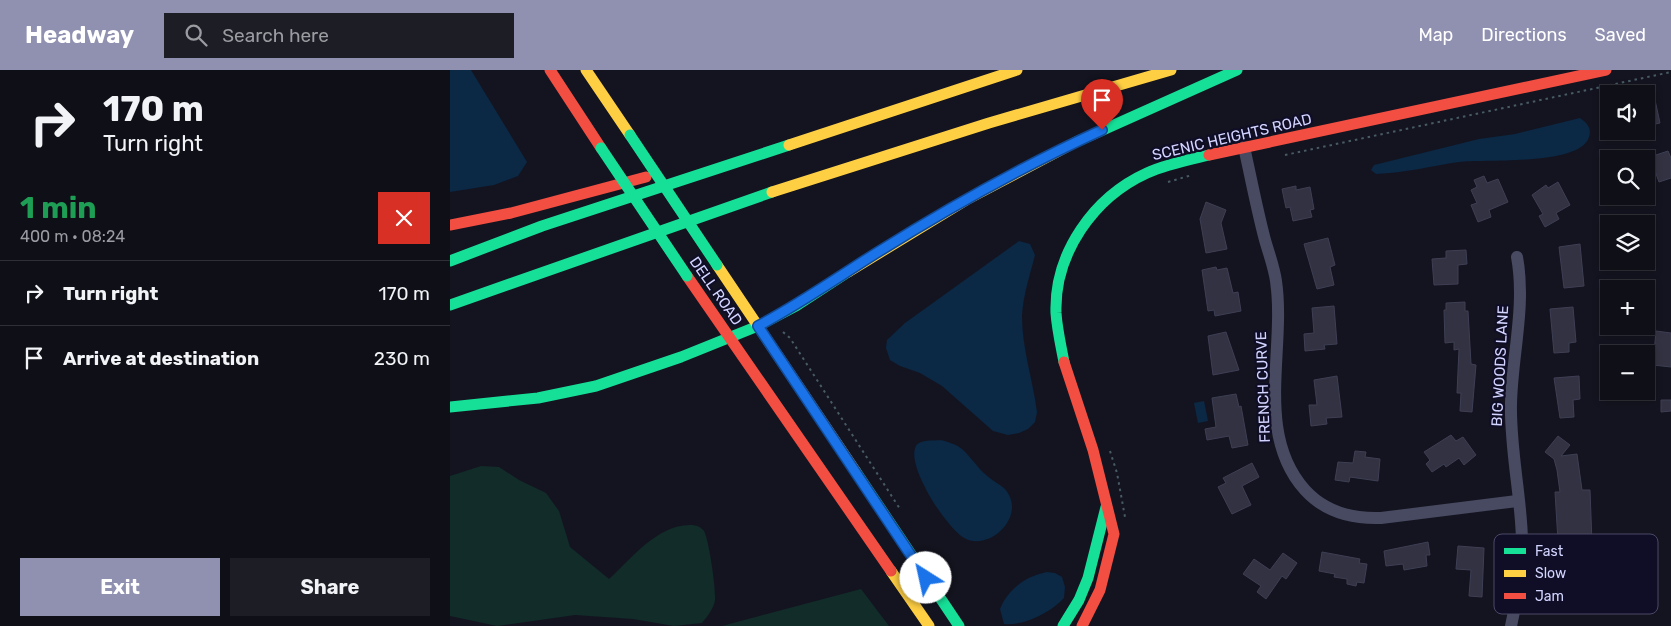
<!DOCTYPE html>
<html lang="en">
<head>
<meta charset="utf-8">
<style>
  :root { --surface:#0f0f18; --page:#1d1d25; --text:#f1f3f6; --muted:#9b9ca2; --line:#2f2f37; --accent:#9091b1 }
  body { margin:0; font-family:Rubik,sans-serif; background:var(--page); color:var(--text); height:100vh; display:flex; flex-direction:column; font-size:19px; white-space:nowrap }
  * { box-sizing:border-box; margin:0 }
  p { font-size:16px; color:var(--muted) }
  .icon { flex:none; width:28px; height:28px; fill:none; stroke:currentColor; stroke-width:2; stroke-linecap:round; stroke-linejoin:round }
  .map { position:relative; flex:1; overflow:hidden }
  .side { display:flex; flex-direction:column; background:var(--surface); width:450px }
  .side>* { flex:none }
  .top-card { background:#0f0f18; color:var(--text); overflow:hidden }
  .buttons { position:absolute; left:1150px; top:15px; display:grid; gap:10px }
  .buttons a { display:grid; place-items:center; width:55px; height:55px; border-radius:0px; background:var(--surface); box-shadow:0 2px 8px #0003,0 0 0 1px var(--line); font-size:25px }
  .pin { position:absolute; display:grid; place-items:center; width:42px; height:42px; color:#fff; margin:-51px -21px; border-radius:50% 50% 50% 0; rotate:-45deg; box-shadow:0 0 5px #0007 }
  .pin .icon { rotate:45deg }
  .me { position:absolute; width:55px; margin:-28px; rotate:325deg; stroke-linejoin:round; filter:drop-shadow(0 0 4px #0008) }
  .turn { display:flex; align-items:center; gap:18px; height:105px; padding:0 20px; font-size:22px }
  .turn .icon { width:65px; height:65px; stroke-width:2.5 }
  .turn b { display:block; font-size:35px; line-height:42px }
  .round { display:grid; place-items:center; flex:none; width:52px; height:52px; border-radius:0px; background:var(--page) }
  .head { display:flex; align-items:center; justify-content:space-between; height:85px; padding:0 20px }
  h1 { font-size:30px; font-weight:700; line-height:38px; color:#1e9e55 }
  .cta { display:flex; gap:10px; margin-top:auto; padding:10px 20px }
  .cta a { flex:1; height:58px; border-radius:0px; background:var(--accent); color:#fff; font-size:20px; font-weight:700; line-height:58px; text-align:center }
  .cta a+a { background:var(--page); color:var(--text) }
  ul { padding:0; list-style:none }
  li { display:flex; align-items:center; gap:15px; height:65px; padding:0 20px; border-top:1px solid var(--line) }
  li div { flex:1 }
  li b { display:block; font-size:19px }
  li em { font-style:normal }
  header { display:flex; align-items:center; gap:30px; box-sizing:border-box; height:70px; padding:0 25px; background:var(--accent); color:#fff }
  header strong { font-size:24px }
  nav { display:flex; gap:28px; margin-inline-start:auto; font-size:18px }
  .search { width:350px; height:45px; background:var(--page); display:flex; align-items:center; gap:12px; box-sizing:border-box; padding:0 18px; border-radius:0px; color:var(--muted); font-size:19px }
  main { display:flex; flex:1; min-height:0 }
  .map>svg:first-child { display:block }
  .green { fill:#112c29 }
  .water { fill:#0b2844 }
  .building { fill:#323242; stroke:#3e3f54 }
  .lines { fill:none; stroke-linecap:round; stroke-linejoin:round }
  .path { stroke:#485b65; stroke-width:2; stroke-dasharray:2.5 4; stroke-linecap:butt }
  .street { stroke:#484a61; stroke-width:12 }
  .fast { stroke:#16e098; stroke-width:11 }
  .slow { stroke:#ffcf43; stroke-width:11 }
  .jam { stroke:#f24e42; stroke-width:11 }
  .fast-bridge { stroke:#16e098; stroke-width:11 }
  .route-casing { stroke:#114b97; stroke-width:12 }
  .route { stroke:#1a73e8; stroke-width:9 }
  .labels { text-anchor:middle; stroke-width:4.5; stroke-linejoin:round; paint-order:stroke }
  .street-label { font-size:15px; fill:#d3d4ff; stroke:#0f0e26 }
  .key { fill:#0f0e26; stroke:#4a4967; stroke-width:1 }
  .key-label { font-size:14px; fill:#d3d4ff }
</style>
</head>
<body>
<header>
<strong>Headway</strong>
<div class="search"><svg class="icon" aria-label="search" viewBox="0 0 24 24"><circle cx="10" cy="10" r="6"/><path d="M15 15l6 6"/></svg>Search here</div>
<nav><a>Map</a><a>Directions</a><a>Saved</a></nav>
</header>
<main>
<section class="side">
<div class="top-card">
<div class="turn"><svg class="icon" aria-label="right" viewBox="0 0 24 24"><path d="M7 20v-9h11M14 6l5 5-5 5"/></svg><div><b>170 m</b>Turn right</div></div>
</div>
<div class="head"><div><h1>1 min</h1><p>400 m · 08:24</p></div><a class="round" style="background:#d93025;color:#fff"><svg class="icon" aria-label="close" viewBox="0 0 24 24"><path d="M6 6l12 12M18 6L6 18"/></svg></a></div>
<ul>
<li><svg class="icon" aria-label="right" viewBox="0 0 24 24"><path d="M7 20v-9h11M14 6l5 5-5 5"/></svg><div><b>Turn right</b></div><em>170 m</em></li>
<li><svg class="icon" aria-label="arrive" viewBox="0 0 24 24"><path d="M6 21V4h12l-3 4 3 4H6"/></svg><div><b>Arrive at destination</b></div><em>230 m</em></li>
</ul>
<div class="cta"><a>Exit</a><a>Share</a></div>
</section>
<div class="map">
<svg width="1221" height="556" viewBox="0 0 1221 556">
  <rect width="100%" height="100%" fill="#141420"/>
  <path class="green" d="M 31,396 L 49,397 L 69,410 L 96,423 L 109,441 L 120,477 L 159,509 C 181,489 208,454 241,455 C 246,455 251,457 254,461 C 259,470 266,519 265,530 C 264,538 257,547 252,553 L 224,556 L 183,549 L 125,545 L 47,556 L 0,546 L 0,406 Z
    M 411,519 L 439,556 L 272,556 Z"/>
  <path class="water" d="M 0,0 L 21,0 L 77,92 L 68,106 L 44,115 L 0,122 Z
    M 1130,48 C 1137,53 1142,58 1139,67 C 1131,96 1034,89 1009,92 C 981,96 955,103 926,104 L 921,100 L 924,95 L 1029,69 L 1065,64 Z
    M 569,171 L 580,174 L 585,185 C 580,205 573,225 572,246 C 572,279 583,310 587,342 L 585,352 L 578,359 L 569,363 L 558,365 L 543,361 L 492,316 L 470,303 L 450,296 L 440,290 L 436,278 L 437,270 L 455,253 Z
    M 754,331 L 758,351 L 748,353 L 744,333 Z
    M 491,370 C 498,372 506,374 512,379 C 520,386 527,397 535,404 C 545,414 557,415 561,430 C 568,453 538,479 516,469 C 498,461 455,395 466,376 C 470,369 484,371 491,370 Z
    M 597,502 L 605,503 L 612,507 L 615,517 L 614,528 C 601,542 575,556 554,554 L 550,539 C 558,519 576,506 597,502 Z"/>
  <path class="building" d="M 1205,30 L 1210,53 L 1196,56 L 1196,31 Z
    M 1218,81 L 1221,88 L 1221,108 L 1209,112 L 1200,87 Z
    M 1034,106 L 1037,113 L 1048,109 L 1058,132 L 1039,140 L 1041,147 L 1028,152 L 1021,135 L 1027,133 L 1021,120 L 1027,117 L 1024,110 Z
    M 1108,112 L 1120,135 L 1106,143 L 1109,149 L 1095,157 L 1089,146 L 1093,144 L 1082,125 L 1096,115 L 1098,118 Z
    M 846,116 L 846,120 L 860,117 L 864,139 L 860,140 L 862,147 L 843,151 L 840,137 L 836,138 L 832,119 Z
    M 756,132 L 776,140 L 771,153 L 777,179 L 756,183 L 750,149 Z
    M 878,168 L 885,195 L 880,197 L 884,215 L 867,219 L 854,174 Z
    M 1130,174 L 1134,216 L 1114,218 L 1109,177 Z
    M 1016,180 L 1017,194 L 1008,195 L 1008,214 L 984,215 L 982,189 L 996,188 L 996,181 Z
    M 766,197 L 767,200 L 777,198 L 783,223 L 788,222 L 791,241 L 765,246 L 764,240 L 758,241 L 752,200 Z
    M 1015,232 L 1015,241 L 1018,241 L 1021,294 L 1026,295 L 1022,342 L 1010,341 L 1011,323 L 1007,323 L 1009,279 L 1004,280 L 1004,272 L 995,273 L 994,240 L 996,240 L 996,233 Z
    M 884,236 L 887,274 L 874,275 L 875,279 L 855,281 L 854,264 L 864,263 L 862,238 Z
    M 1123,237 L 1126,272 L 1119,273 L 1119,282 L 1104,283 L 1100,239 Z
    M 1206,261 L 1221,263 L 1221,297 L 1203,295 Z
    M 776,262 L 789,300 L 763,305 L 758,266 Z
    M 887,306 L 892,347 L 876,348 L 877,354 L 861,356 L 859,335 L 867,335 L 864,310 Z
    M 1129,306 L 1130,329 L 1123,330 L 1124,347 L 1110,348 L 1104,308 Z
    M 786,324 L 789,337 L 791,336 L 798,375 L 782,378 L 779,366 L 757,370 L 755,359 L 766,357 L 762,328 Z
    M 1211,330 L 1221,330 L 1221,341 L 1211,342 Z
    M 1001,365 L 1006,371 L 1013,367 L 1026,385 L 1014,395 L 1009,388 L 996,397 L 994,394 L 982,402 L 976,394 L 980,390 L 974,382 Z
    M 1108,366 L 1120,375 L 1111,386 L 1127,384 L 1132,420 L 1140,420 L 1142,473 L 1133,474 L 1133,470 L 1108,471 L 1105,422 L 1110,422 L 1107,400 L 1104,389 L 1095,382 Z
    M 905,381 L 916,382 L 915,387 L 930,389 L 928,411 L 900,407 L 899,412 L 885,410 L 888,392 L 903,393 Z
    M 802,393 L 809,407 L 792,416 L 801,435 L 782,444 L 768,417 L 776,413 L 773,408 Z
    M 978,472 L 980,485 L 976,485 L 977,496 L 954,500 L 953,494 L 936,496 L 934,481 Z
    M 1008,476 L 1034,478 L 1032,527 L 1019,526 L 1021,500 L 1006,499 Z
    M 872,482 L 910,489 L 909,493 L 917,494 L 914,513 L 907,512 L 906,516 L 897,514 L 897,509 L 884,507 L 885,504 L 869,501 Z
    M 833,483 L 847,493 L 836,509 L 832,506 L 816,529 L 807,522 L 811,516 L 793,504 L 804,489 L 820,500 Z"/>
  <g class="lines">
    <path class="path" d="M 835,85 L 1221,2
      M 718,112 L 742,105
      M 333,262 L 340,268 L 450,439
      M 660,381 L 667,403 L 675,447"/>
    <path class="street" d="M 794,77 C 801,108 807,140 815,170 C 819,184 824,197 826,211 C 836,280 804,363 855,420 C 875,442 902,449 931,448 L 1067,431
      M 1061,556 C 1067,528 1073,499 1072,470 C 1071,425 1060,380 1061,334 C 1062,285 1076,236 1067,187"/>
    <path class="fast" d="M 626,72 L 787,0
      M 0,191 L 92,156 L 339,75
      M 0,235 L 322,122
      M 614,292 C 611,276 607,259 606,243 C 604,183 644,127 697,103 C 717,94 738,90 759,85
      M 0,337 L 88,328 L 146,316 L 231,287 L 308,256 L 346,236 L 398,202
      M 406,402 L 509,556
      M 613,556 L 629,530 L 638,508 L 656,437"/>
    <path class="slow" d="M 136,0 L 180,65
      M 339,75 L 567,0
      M 322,122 L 539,53 L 721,0
      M 267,195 L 406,402
      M 398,202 L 516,130 L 626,72
      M 441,501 L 479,556"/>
    <path class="jam" d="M 100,0 L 151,78
      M 759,85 L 1156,0
      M 0,155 L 61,143 L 196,107
      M 237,206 L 441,501
      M 614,292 L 643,380 L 664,464 L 650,520 L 632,556"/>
    <path class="fast-bridge" d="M 180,65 L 267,195
      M 151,78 L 237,206"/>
  </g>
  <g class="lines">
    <defs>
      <path id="route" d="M 476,508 L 308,256 C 350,234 388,207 428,182 C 500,137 575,95 652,60"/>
    </defs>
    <use href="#route" class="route-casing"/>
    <use href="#route" class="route"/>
  </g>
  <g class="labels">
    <g class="street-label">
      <text transform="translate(782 67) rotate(-13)" y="5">SCENIC HEIGHTS ROAD</text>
      <text transform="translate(266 221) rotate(55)" y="5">DELL ROAD</text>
      <text transform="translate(1050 296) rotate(-87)" y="5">BIG WOODS LANE</text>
      <text transform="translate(813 317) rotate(-92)" y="5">FRENCH CURVE</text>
    </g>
  </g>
  <rect x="1044" y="464" width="164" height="80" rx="8" class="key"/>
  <rect x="1054" y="478" width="22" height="6" fill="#16e098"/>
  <rect x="1054" y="500" width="22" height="7" fill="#ffcf43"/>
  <rect x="1054" y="523" width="22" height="6" fill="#f24e42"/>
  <g class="key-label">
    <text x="1085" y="486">Fast</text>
    <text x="1085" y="508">Slow</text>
    <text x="1085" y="531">Jam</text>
  </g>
</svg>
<div class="buttons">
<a><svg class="icon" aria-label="sound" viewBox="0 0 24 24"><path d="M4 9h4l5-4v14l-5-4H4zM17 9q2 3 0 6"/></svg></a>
<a><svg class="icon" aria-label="search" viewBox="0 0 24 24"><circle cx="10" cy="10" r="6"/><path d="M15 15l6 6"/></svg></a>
<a><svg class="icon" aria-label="layers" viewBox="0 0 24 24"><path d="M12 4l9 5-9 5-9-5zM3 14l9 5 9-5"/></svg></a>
<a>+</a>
<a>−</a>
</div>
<div class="pin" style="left:652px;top:60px;background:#d93025"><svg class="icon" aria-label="arrive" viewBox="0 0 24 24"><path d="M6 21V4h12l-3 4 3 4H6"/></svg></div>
<svg class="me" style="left:476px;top:508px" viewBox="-20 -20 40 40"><circle r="19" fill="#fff"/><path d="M0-13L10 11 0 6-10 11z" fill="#1a73e8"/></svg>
</div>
</main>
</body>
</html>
